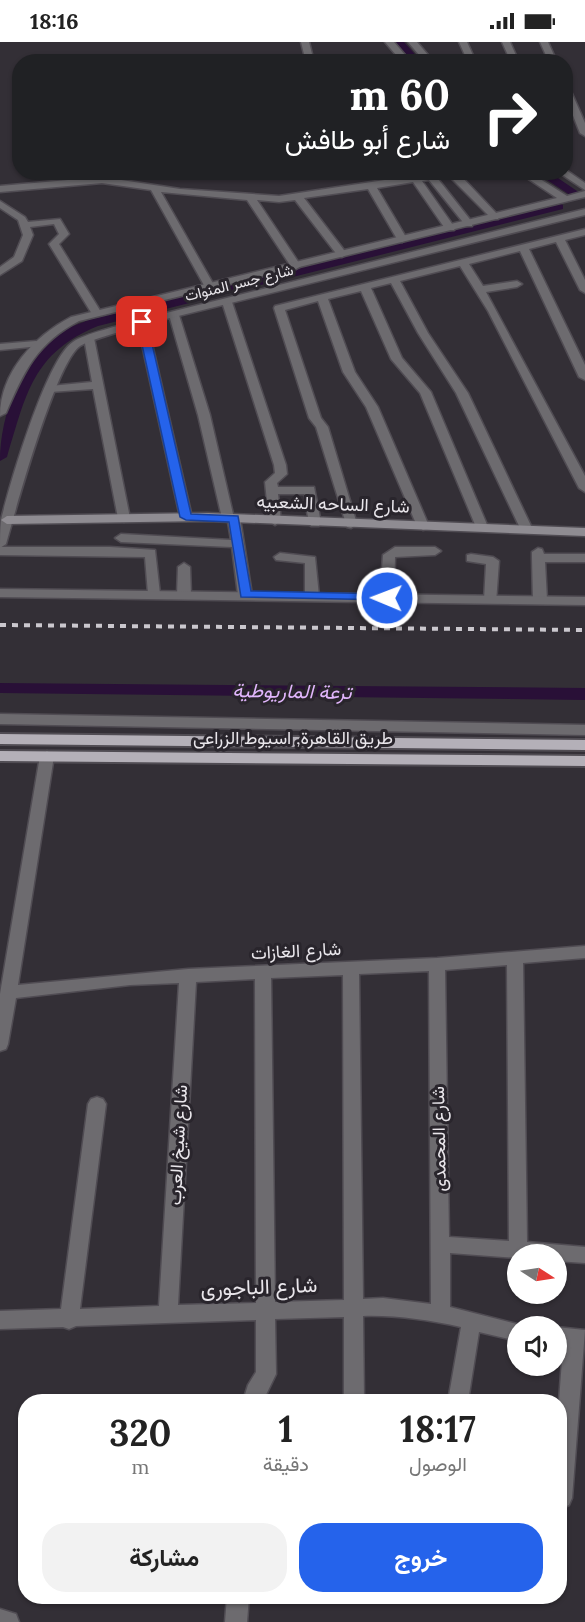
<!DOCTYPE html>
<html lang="ar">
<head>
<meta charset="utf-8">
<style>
  :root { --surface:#fff; --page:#f2f2f2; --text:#222; --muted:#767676; --accent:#2563eb }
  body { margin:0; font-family:Lora,Vazirmatn,serif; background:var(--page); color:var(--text); direction:rtl; height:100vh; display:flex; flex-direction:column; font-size:22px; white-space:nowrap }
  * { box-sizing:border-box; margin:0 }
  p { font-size:20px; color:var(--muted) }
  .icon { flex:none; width:33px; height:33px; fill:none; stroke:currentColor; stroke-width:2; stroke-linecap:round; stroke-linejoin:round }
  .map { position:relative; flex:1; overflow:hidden; direction:ltr }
  .panel { position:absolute; left:18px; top:1352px; width:549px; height:210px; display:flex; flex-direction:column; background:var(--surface); border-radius:24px; box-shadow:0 2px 4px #0004; direction:rtl }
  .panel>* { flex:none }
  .guide { position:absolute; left:12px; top:12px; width:561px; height:126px; border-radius:24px; box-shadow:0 2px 4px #0004; direction:rtl; background:#202124; color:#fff; overflow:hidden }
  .needle { width:39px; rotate:102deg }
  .fabs { position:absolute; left:507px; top:1202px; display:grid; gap:12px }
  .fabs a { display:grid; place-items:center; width:60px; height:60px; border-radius:50%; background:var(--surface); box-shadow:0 2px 4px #0004; font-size:30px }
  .pin { position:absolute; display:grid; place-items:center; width:51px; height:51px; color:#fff; margin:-26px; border-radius:12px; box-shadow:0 3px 9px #0006 }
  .me { position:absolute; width:66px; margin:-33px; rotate:271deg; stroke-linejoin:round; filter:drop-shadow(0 0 4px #0008) }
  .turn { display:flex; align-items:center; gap:21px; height:126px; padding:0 24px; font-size:27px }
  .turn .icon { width:78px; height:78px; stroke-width:2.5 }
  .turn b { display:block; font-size:42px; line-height:51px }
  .eta { display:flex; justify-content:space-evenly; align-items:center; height:102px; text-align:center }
  .eta b { font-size:36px; font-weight:700; line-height:42px }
  .action { display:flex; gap:12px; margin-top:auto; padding:12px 24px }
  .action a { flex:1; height:69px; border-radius:24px; background:var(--accent); color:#fff; font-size:24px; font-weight:700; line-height:69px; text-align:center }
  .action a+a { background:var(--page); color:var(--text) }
  .status { display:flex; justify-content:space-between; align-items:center; height:42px; padding:0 30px; background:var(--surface); direction:ltr }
  .status svg { height:16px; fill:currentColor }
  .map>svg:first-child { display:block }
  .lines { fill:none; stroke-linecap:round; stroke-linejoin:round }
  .canal { fill:#291037; fill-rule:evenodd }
  .minor-casing { stroke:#504c53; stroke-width:3 }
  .tertiary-casing { stroke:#504c53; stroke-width:3 }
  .secondary-casing { stroke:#504c53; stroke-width:3 }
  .trunk-casing { stroke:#504c53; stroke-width:4 }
  .minor { fill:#6d6b6f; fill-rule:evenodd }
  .tertiary { fill:#6d6b6f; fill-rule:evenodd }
  .secondary { fill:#8f8c92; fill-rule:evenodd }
  .trunk { fill:#b4b0b8; fill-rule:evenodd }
  .rail { stroke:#cbc8ce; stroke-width:4; stroke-dasharray:6 6; stroke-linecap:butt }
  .route { fill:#2563eb; stroke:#184099; stroke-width:1.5 }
  .labels { text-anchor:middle; stroke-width:6; stroke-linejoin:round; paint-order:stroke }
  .far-street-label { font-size:15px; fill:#e9e6eb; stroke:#29252c }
  .street-label { font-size:18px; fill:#e9e6eb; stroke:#29252c }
  .water-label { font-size:20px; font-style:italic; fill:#e1b6fc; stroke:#29252c }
  .near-street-label { font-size:21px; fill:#e9e6eb; stroke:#29252c }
</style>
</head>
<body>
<div class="status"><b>18:16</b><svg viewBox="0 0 49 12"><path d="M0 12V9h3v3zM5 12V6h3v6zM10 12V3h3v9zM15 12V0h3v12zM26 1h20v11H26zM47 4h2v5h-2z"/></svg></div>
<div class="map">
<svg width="585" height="1580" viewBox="0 0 585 1580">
  <rect width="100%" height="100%" fill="#332f36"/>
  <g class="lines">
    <path class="canal" d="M 394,0 L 404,0 L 422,20 L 411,20 Z
      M 535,130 L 549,130 L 580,151 L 570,153 Z
      M 559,161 L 563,163 L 563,167 L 98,284 C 32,311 26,353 7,415 L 0,419 C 0,373 21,315 63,289 C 70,284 80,282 88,278 Z
      M 0,641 L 585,646 L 585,658 L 0,651 Z"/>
    <defs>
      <path id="minor" d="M 301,0 L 309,0 L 314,20 L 306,20 Z
        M 459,0 L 467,0 L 476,20 L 468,20 Z
        M 502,0 L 510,0 L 519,20 L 511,20 Z
        M 540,0 L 548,0 L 557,20 L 549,20 Z
        M 566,44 L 570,47 L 585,81 L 585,94 L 580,91 L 566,56 Z
        M 468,130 L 460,133 L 498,173 L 498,177 L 492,177 L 450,135 L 438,137 L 472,180 L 472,184 L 466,184 L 429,138 L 422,139 L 455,186 L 454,188 L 446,188 L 413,140 L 377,146 L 407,197 L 402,200 L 397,197 L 368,147 L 304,156 L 347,212 L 342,215 L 338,214 L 295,158 L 279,160 L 257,158 L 301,224 L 296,227 L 292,226 L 247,158 L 161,150 L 215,245 L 210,248 L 205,245 L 151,148 L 102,141 L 0,150 L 0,144 L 102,135 L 180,147 L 279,154 L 431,131 Z
        M 0,159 L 25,175 L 28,180 L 60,177 L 69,192 L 59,202 L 101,270 L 100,272 L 92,272 L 49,202 L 59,192 L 54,182 L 30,185 L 33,193 L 22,219 L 0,233 L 0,225 L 14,215 L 23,193 L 18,178 L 0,166 Z
        M 585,187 L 585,193 L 565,198 L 585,238 L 585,251 L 580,248 L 556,200 L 529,207 L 585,323 L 585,338 L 579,335 L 520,209 L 469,222 L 483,244 L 517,239 L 522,242 L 517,245 L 486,250 L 585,434 L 585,450 L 579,446 L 488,269 L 460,224 L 400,239 L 428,291 L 468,351 L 532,486 L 530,489 L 526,490 L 520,486 L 456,351 L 418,291 L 391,241 L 371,246 L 402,316 L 431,350 L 488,485 L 486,488 L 478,488 L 476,485 L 420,351 L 391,317 L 361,249 L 328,257 L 355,330 L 378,365 L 429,484 L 427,487 L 423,488 L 417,484 L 366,365 L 343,330 L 318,259 L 285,268 L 321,376 L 328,385 L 357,482 L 351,486 L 347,485 L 316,385 L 309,376 L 274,266 L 275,264 Z
        M 227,257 L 232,260 L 286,423 L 287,432 L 277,441 L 278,445 L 314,445 L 321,481 L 319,484 L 311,484 L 309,481 L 304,452 L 278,452 L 281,479 L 275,483 L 269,479 L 265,440 L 275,431 L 274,423 L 222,260 Z
        M 170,271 L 179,273 L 210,373 L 233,472 L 240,476 L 252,553 L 250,556 L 240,556 L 238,553 L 232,505 L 121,500 L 115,496 L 121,492 L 231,498 L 228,480 L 222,476 L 198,373 L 169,273 Z
        M 142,277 L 147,280 L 192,475 L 186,479 L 180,475 L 137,280 Z
        M 89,293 L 94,296 L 130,476 L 124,480 L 118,476 L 93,347 L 50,350 L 44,347 L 50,344 L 92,340 L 84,296 Z
        M 36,299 L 41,302 L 40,304 L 0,308 L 0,302 Z
        M 0,505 L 110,505 L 155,508 L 160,552 L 154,556 L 148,552 L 145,515 L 0,513 Z
        M 395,505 L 435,505 L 441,509 L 435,513 L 395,515 L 394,556 L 387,560 L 380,556 L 383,513 Z
        M 538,506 L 542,507 L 544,512 L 585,512 L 585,520 L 545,520 L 547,558 L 540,562 L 533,558 L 532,516 L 532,510 Z
        M 280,511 L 315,515 L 319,554 L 317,557 L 307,557 L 305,554 L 305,521 L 276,518 L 274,515 Z
        M 471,512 L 493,515 L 499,519 L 496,561 L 486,561 L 484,558 L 486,522 L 467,519 L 467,513 Z
        M 184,521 L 190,525 L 191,553 L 184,557 L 177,553 L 178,525 Z
        M 0,672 L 585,683 L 585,693 L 0,682 Z
        M 47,709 L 54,714 L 18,943 L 188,927 L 437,916 L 585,904 L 585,916 L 523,921 L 527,1200 L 585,1205 L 585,1221 L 556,1219 L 556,1212 L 518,1212 L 518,1216 L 450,1211 L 450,1265 L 525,1284 L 518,1284 L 518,1299 L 479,1290 L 468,1359 L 448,1359 L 461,1285 C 429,1278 395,1273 363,1274 L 364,1359 L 344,1359 L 344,1275 L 275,1277 L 276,1332 L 263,1359 L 243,1359 L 248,1343 L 256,1330 L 256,1278 L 76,1284 L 69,1287 L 63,1285 L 0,1287 L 0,1269 L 61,1267 L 88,1062 L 91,1057 L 97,1055 L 103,1057 L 106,1062 L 80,1267 L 159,1264 L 179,941 L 130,943 L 16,956 L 8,1002 L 6,1007 L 0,1009 L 0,952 L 40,714 ZM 507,923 L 509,1199 L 449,1195 L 445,928 ZM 429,929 L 431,1262 L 383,1256 L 363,1257 L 359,932 ZM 343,933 L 344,1258 L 275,1260 L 271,936 ZM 255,937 L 256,1261 L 178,1263 L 196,940 Z
        M 556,1285 L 585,1288 L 572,1456 L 569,1463 L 562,1466 L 560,1465 L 559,1359 L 563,1304 L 556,1303 Z
        M 227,1554 L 249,1554 L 247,1580 L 225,1580 Z
        M 0,1567 L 16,1572 L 19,1580 L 0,1580 Z"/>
      <path id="tertiary" d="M 385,0 L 394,0 L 411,20 L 402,20 Z
        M 408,0 L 417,0 L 434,20 L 425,20 Z
        M 566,128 L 585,141 L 585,148 L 558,130 L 566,130 Z
        M 518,130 L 529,130 L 567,154 L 585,149 L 585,155 L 79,279 C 37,301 24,329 6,371 L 0,374 C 0,331 34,294 71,275 L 557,156 Z
        M 585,167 L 585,173 L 146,282 C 131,287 91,297 80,304 C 55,322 16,467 6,502 L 0,506 C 0,497 0,487 1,478 C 9,445 46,317 73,300 C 83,292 123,283 138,278 Z
        M 0,547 L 585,555 L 585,563 L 0,555 Z"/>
      <path id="secondary" d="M 207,471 L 585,486 L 585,494 L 207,479 L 7,482 L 1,478 L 7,474 Z"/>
      <path id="trunk" d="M 0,692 L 585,698 L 585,708 L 0,702 Z
        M 0,709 L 585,714 L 585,724 L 0,719 Z"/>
    </defs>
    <use href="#minor" class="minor-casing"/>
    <use href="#tertiary" class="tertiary-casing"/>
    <use href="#secondary" class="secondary-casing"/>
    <use href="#trunk" class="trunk-casing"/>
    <use href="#minor" class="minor"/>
    <use href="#tertiary" class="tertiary"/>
    <use href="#secondary" class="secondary"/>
    <use href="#trunk" class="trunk"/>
    <path class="rail" d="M 0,583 L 585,588"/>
  </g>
  <path class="route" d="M 142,277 L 147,280 L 191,472 L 238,474 L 251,549 L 387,552 L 392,556 L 391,558 L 241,555 L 229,480 L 186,478 L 180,475 L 137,280 Z"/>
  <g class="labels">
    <g class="far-street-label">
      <text transform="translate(239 241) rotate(-14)" y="5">شارع جسر المنوات</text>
    </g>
    <g class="street-label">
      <text transform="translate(333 462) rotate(2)" y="6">شارع الساحه الشعبيه</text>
      <text x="293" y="702">طريق القاهرة, اسيوط الزراعى</text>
      <text transform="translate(296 909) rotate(-3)" y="6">شارع الغازات</text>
      <text transform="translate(439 1097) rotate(-91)" y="6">شارع المحمدى</text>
      <text transform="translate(178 1103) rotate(-87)" y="6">شارع شيخ العرب</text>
    </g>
    <g class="water-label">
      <text transform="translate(292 649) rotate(1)" y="7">ترعة الماريوطية</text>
    </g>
    <g class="near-street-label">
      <text transform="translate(259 1245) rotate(-2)" y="7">شارع الباجورى</text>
    </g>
  </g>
</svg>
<div class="fabs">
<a><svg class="needle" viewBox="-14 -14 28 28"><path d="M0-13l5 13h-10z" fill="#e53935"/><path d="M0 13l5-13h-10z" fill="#767676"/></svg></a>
<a><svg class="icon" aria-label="sound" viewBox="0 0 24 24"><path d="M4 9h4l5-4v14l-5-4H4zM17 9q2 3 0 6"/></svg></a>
</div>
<div class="pin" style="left:142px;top:280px;background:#d93025"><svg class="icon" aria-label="arrive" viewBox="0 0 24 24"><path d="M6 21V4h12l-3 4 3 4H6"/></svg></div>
<svg class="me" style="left:387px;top:556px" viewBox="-20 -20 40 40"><circle r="17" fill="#2563eb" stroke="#fff" stroke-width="3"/><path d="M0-11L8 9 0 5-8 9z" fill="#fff"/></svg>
<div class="guide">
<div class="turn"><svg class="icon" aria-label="right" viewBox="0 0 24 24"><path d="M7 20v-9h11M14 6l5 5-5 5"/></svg><div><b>60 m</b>شارع أبو طافش</div></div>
</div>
<section class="panel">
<div class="eta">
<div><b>18:17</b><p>الوصول</p></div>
<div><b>1</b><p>دقيقة</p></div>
<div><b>320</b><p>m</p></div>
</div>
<div class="action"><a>خروج</a><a>مشاركة</a></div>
</section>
</div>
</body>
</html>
